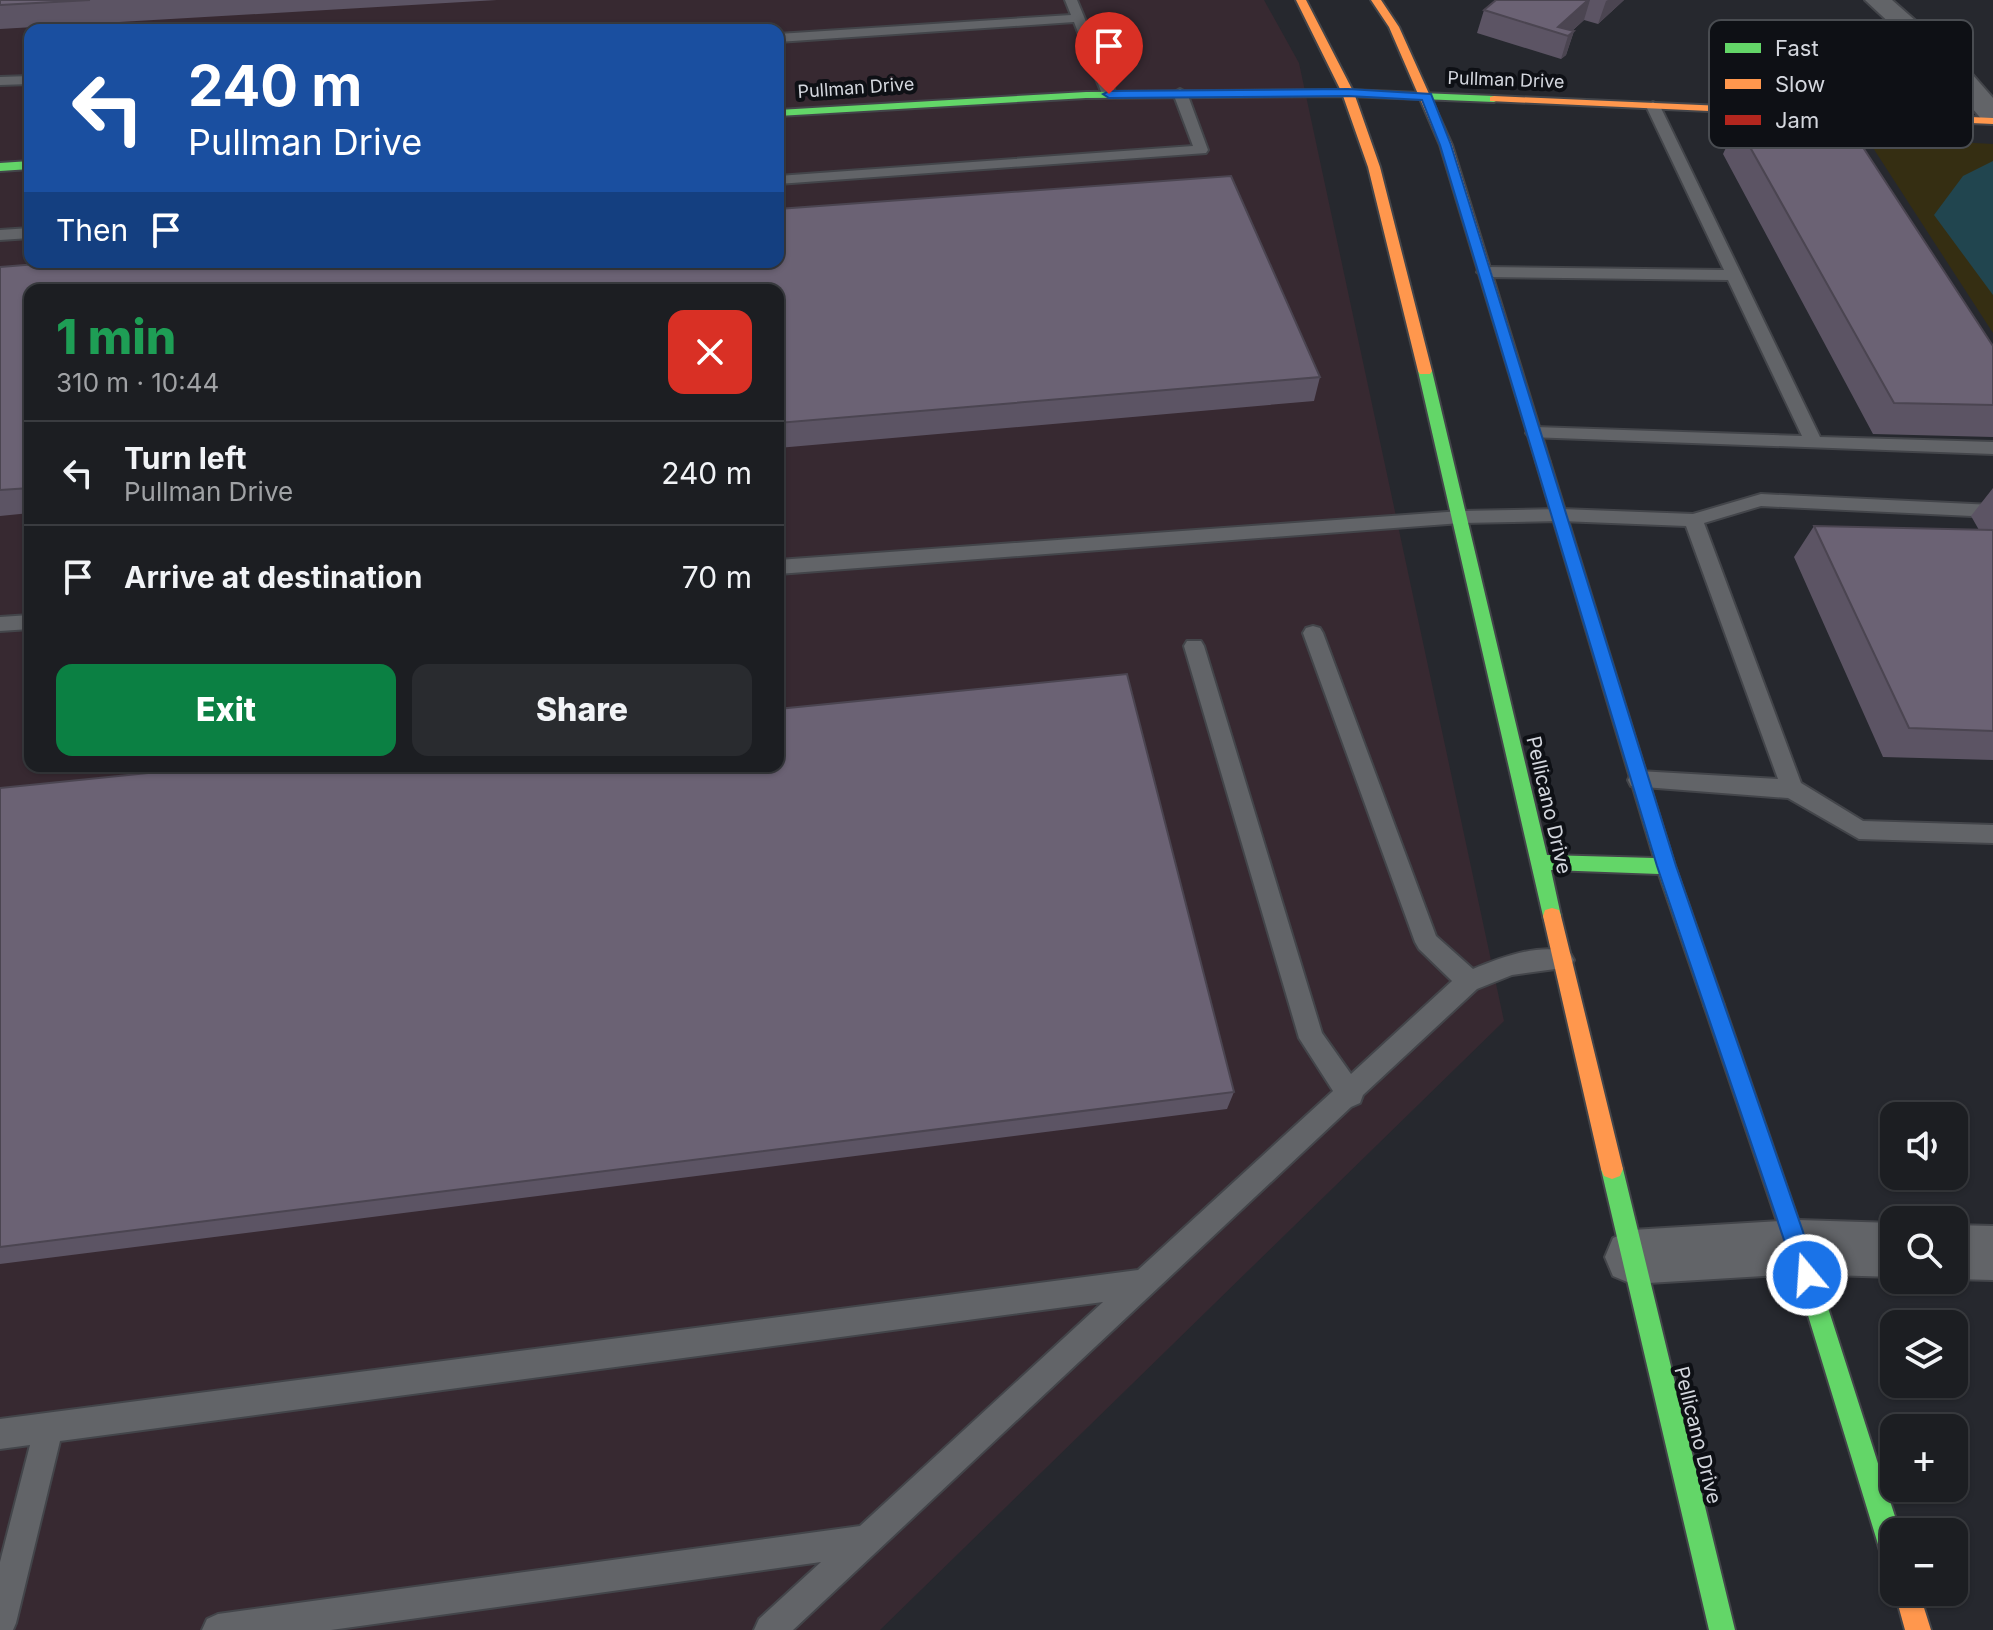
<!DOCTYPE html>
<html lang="en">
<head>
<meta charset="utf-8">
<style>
  :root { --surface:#1c1e22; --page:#292b2f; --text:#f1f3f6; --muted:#a0a2a5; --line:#3a3c40; --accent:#0b8043 }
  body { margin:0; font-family:Inter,sans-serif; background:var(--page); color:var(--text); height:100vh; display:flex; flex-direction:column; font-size:30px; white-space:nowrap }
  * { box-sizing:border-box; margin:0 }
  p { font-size:26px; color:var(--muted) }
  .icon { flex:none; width:44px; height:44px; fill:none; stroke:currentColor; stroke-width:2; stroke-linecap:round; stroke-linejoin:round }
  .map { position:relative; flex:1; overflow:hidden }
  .sheet { position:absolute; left:24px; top:284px; width:760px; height:488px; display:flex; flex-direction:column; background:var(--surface); border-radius:16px; box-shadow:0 2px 6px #0004,0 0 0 2px var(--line) }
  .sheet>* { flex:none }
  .guide { position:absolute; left:24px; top:24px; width:760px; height:244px; border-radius:16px; box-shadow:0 2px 6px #0004,0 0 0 2px var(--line); background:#1a4fa0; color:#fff; overflow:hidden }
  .buttons { position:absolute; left:1880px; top:1102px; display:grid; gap:16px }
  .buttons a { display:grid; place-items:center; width:88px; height:88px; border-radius:16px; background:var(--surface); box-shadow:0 2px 6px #0004,0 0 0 2px var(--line); font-size:40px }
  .pin { position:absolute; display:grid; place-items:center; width:68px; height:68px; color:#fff; margin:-82px -34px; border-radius:50% 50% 50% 0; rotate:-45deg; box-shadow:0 0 8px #0007 }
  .pin .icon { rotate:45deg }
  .me { position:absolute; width:88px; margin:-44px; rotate:342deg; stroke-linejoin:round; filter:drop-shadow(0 0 6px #0008) }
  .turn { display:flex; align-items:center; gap:28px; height:168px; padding:0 32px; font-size:36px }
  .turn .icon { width:104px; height:104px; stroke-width:2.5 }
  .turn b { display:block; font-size:56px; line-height:68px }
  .then { display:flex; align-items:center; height:76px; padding:0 32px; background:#0003; gap:16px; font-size:30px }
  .round { display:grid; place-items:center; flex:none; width:84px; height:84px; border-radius:16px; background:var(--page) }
  .summary { display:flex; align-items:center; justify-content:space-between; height:136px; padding:0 32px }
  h1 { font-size:48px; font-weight:800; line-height:60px; color:#1e9e55 }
  .cta { display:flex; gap:16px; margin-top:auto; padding:16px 32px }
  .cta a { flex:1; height:92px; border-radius:16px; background:var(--accent); color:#fff; font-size:32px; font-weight:800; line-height:92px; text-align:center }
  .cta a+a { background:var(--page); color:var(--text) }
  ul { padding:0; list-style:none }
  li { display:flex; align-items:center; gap:24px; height:104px; padding:0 32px; border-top:2px solid var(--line) }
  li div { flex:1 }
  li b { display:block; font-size:30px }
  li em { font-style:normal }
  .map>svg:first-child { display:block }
  .industrial { fill:#372931; fill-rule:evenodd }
  .sand { fill:#352e12 }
  .water { fill:#21454f }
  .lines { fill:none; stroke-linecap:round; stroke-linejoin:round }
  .lane-casing { stroke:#43454a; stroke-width:4 }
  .street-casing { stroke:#43454a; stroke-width:4 }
  .fast-casing { stroke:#43454a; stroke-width:4 }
  .slow-casing { stroke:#43454a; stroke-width:4 }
  .jam-casing { stroke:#43454a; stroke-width:4 }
  .lane { fill:#626468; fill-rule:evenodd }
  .street { fill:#626468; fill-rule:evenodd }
  .fast { fill:#63d668; fill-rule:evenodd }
  .slow { fill:#ff974d; fill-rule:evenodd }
  .jam { fill:#b3261e; fill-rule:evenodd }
  .wall { fill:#5c5464 }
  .shaded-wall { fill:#4b4551 }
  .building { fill:#6b6274; stroke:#4b4551; stroke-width:2 }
  .route { fill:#1a73e8; stroke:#114b97; stroke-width:2 }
  .labels { text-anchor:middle; stroke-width:8; stroke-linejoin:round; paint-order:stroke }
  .far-street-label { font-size:18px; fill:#d4d7de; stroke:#0e1015 }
  .street-label { font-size:20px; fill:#d4d7de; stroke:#0e1015 }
  .key { fill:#0e1015; stroke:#494c51; stroke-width:2 }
  .key-label { font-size:22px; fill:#d4d7de }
</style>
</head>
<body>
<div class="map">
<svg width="1993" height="1630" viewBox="0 0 1993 1630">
  <rect width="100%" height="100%" fill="#26282e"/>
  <path class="industrial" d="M 0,0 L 1264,0 L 1299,63 L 1504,1021 L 880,1630 L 0,1630 ZM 30,30 L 778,30 L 778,262 L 30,262 ZM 30,290 L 778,290 L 778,766 L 30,766 Z"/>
  <path class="sand" d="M 1866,137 L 1993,144 L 1993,333 Z"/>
  <path class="water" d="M 1993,161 L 1993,295 L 1934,215 L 1963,176 Z"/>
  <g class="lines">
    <defs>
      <path id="lane" d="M 1065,0 L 1077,0 L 1116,94 L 1114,97 L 1102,94 L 1074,22 L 778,42 L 778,34 L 1071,15 Z
        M 30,76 L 30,84 L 0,85 L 0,77 Z
        M 1180,89 L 1187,93 L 1208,150 L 1206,153 L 778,184 L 778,176 L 1193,146 L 1173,93 Z
        M 1653,102 L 1660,106 L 1820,437 L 1993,442 L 1993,454 L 1529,437 L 1526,433 L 1535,427 L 1802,436 L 1728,280 L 1485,277 L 1477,272 L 1485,267 L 1724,270 L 1646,106 Z
        M 30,228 L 30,238 L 0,240 L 0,230 Z
        M 1761,494 L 1993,505 L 1993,517 L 1761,506 L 1704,523 L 1801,783 L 1863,821 L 1993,825 L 1993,843 L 1859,839 L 1788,798 L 1631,786 L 1628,780 L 1631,774 L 1639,771 L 1778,779 L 1686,526 L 1561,521 L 1461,523 L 778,574 L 778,560 L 1461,511 L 1561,509 L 1693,514 Z
        M 30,615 L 30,629 L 0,631 L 0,617 Z
        M 1313,626 L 1320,628 L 1323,633 L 1436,936 L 1473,969 C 1500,958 1541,942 1570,953 L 1574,960 L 1570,967 L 1512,975 L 1477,989 L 1363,1095 L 1360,1103 L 1351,1107 L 793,1630 L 754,1630 L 759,1619 L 821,1562 L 331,1630 L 202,1630 L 207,1619 L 218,1614 L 860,1526 L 1103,1302 L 60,1441 L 16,1623 L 13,1630 L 0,1630 L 0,1562 L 30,1445 L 0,1449 L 0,1419 L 1138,1270 L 1333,1091 L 1299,1038 L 1184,646 L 1187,641 L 1201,641 L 1204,646 L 1322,1033 L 1351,1074 L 1452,981 L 1419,949 L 1415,942 L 1303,633 L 1306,628 Z"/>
      <path id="street" d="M 1865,0 L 1892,0 L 1958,58 L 1993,98 L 1993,123 L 1983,121 L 1940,70 Z
        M 1798,1220 L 1894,1223 L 1894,1277 L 1798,1274 L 1632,1284 L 1613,1276 L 1605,1257 L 1613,1238 L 1632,1230 Z
        M 1954,1225 L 1993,1226 L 1993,1280 L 1954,1279 Z"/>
      <path id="fast" d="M 1348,90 L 1494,96 L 1500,99 L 1494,102 L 1348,96 L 1086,98 L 778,116 L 778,110 L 1086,92 Z
        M 30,161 L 30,169 L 0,171 L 0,163 Z
        M 1425,367 L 1432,371 L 1547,855 L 1654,858 L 1536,462 L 1543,457 L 1550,462 L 1675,866 L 1724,1005 L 1721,1011 L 1714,1014 L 1707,1011 L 1704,1005 L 1659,874 L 1551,870 L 1561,916 L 1559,922 L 1552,924 L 1545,922 L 1543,916 L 1418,371 Z
        M 1612,1159 L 1620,1162 L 1623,1169 L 1735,1630 L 1709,1630 L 1601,1169 L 1604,1162 Z
        M 1810,1275 L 1818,1278 L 1821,1286 L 1900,1532 L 1894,1532 L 1894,1567 L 1885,1563 L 1881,1554 L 1799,1286 L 1802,1278 Z"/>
      <path id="slow" d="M 1296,0 L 1306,0 L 1354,93 L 1380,167 L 1432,371 L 1430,374 L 1420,374 L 1418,371 L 1368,167 L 1342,93 Z
        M 1371,0 L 1381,0 L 1399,27 L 1452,145 L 1550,462 L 1548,465 L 1538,465 L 1536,462 L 1440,145 L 1389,27 Z
        M 1494,96 L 1993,118 L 1993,124 L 1490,101 L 1490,97 Z
        M 1552,908 L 1559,910 L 1561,916 L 1623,1169 L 1620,1176 L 1612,1179 L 1604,1176 L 1601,1169 L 1543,916 L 1545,910 Z
        M 1894,1590 L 1919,1592 L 1931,1630 L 1905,1630 Z"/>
      <path id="jam" d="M 1714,996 L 1721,999 L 1724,1005 L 1821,1286 L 1818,1294 L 1810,1297 L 1802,1294 L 1799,1286 L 1704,1005 L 1707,999 Z"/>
    </defs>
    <use href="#lane" class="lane-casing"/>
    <use href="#street" class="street-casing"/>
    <use href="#fast" class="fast-casing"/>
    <use href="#slow" class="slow-casing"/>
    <use href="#jam" class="jam-casing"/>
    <use href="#lane" class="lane"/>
    <use href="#street" class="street"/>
    <use href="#fast" class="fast"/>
    <use href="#slow" class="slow"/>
    <use href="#jam" class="jam"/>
  </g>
  <path class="wall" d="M 0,0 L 497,0 L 0,29 Z
    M 1496,0 L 1624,0 L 1598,24 L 1584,20 L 1572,31 L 1574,31 L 1566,55 L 1561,59 L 1477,33 L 1484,10 Z
    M 1737,124 L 1993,346 L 1993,437 L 1873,434 L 1723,154 Z
    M 1231,176 L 1320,377 L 1314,401 L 778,448 L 778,290 L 30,290 L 30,513 L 0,516 L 0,267 L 62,262 L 778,262 L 778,209 Z
    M 1993,488 L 1993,760 L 1883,757 L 1794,557 L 1814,526 L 1979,530 L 1971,516 Z
    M 0,788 L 1234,1092 L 1227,1109 L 0,1264 Z"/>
  <path class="shaded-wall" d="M 1588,0 L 1590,0 L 1584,20 L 1566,36 L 1558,27 Z
    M 1608,0 L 1624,0 L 1598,24 L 1606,1 Z
    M 1574,31 L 1566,55 L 1561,59 L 1568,36 Z"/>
  <path class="building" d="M 0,0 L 90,0 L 0,5 Z
    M 1496,0 L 1588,0 L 1558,27 L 1574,31 L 1568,36 L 1484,10 Z
    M 1737,124 L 1849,126 L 1993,346 L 1993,405 L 1894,403 Z
    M 1231,176 L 1320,377 L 778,423 L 778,290 L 30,290 L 30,488 L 0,490 L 0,267 L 62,262 L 778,262 L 778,209 Z
    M 1814,526 L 1993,530 L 1993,731 L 1909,728 Z
    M 1127,674 L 1234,1092 L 0,1247 L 0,788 L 217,766 L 778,766 L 778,709 Z"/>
  <path class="route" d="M 1348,89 L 1431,94 L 1451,145 L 1676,866 L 1818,1275 L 1815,1283 L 1807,1286 L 1799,1283 L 1796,1275 L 1657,866 L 1440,145 L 1422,100 L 1348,96 L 1109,98 L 1103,94 L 1109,91 Z"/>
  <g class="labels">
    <g class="far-street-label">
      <text transform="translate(1506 80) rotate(2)" y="6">Pullman Drive</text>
      <text transform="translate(856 88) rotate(-4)" y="6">Pullman Drive</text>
    </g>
    <g class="street-label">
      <text transform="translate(1549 805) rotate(77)" y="7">Pellicano Drive</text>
      <text transform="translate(1698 1435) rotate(76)" y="7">Pellicano Drive</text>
    </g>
  </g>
  <rect x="1709" y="20" width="264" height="128" rx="12" class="key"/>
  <rect x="1725" y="43" width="36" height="10" fill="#63d668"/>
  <rect x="1725" y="79" width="36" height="10" fill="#ff974d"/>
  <rect x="1725" y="115" width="36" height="10" fill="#b3261e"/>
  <g class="key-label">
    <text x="1775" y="56">Fast</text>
    <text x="1775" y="92">Slow</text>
    <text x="1775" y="128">Jam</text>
  </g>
</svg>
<div class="buttons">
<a><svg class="icon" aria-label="sound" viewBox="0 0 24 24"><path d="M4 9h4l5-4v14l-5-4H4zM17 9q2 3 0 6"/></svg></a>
<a><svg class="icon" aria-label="search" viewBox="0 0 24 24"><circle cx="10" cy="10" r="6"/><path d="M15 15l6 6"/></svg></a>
<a><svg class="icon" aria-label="layers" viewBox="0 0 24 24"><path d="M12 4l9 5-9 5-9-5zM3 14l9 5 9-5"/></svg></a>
<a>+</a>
<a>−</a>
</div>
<div class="pin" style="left:1109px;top:94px;background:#d93025"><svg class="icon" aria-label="arrive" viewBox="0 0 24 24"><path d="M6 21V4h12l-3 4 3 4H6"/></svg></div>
<svg class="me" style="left:1807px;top:1275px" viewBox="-20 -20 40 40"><circle r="17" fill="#1a73e8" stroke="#fff" stroke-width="3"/><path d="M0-11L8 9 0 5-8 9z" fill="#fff"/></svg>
<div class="guide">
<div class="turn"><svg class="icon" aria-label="left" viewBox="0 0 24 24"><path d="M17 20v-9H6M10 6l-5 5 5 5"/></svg><div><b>240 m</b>Pullman Drive</div></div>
<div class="then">Then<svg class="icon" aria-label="arrive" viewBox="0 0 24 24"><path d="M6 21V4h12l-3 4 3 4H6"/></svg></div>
</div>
<section class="sheet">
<div class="summary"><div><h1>1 min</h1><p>310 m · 10:44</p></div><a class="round" style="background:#d93025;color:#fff"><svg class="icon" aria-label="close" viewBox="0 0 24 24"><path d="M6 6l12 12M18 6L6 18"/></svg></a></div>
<ul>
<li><svg class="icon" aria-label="left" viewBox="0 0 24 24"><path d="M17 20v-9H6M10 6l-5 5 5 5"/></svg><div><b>Turn left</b><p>Pullman Drive</p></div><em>240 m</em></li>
<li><svg class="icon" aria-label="arrive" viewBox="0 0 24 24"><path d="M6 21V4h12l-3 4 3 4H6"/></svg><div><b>Arrive at destination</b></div><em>70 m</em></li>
</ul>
<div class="cta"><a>Exit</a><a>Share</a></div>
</section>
</div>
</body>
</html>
